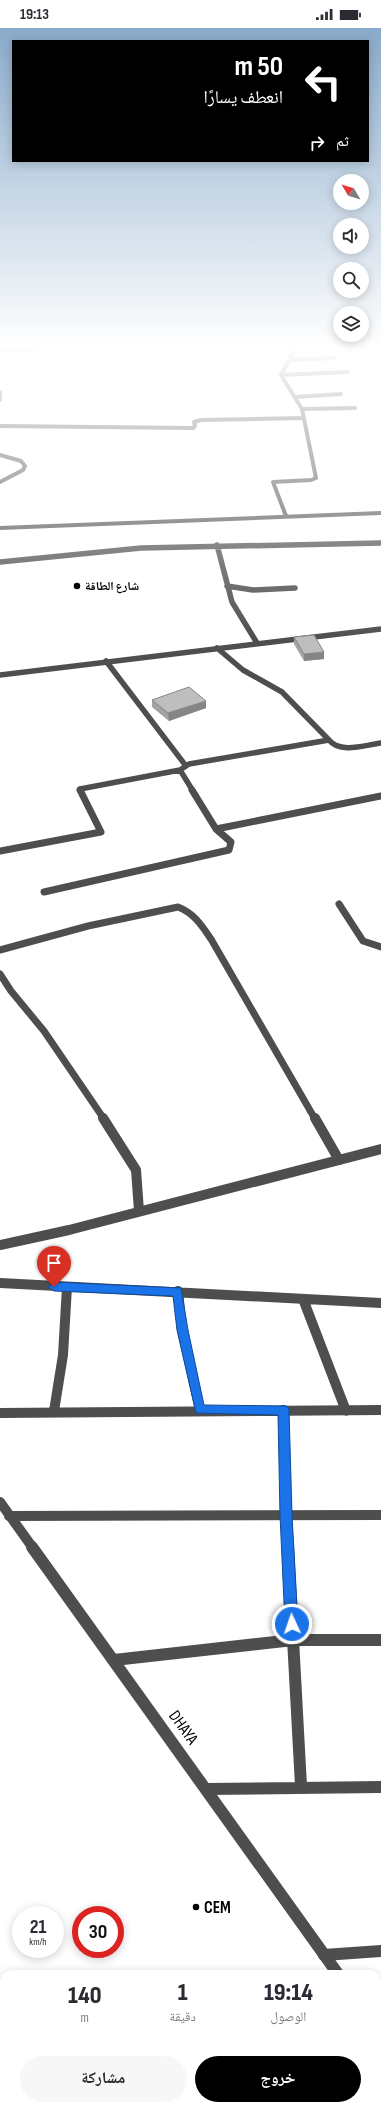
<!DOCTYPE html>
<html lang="ar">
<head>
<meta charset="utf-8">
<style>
  :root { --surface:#fff; --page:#f7f7f7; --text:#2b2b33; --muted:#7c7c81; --accent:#000 }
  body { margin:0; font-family:"Sofia Sans Condensed","Noto Naskh Arabic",sans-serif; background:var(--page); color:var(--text); direction:rtl; height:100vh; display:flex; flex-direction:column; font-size:15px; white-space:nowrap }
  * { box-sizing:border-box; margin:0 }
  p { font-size:13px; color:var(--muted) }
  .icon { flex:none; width:22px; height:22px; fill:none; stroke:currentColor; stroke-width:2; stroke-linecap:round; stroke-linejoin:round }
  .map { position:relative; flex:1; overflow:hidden; direction:ltr }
  .sheet { position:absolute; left:0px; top:1942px; width:381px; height:140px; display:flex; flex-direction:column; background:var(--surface); border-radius:12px 12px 0 0; box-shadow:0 2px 10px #0003; direction:rtl }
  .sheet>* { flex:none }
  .banner { position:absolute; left:12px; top:12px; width:357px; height:122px; border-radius:0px; box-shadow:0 2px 10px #0003; direction:rtl; background:#000; color:#fff; overflow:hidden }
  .needle { width:26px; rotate:308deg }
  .tools { position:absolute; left:333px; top:146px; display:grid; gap:8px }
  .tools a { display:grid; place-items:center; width:36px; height:36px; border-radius:50%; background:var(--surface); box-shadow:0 2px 10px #0003; font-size:20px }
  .speed { position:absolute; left:12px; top:1878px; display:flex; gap:8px; font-size:20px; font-weight:700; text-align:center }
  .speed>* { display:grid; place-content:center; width:52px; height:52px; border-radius:50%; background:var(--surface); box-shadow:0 2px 10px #0003; line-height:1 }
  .speed small { font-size:10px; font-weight:400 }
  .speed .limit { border:6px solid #d22; background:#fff; color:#111 }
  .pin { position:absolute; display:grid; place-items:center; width:34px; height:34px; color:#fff; margin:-41px -17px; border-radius:50% 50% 50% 0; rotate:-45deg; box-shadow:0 0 4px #0007 }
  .pin .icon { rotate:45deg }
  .me { position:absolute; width:44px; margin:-22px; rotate:357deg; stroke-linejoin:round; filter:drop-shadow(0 0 3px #0008) }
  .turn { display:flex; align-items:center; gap:14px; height:84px; padding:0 20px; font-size:18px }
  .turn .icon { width:52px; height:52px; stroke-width:2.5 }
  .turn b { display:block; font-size:28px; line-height:34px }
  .then { display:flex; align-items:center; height:38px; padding:0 20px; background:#0003; gap:8px; font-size:15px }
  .eta { display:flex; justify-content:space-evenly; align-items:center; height:68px; text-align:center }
  .eta b { font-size:24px; font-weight:800; line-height:28px }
  .button { display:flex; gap:8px; margin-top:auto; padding:8px 20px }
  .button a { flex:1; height:46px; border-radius:24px; background:var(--accent); color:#fff; font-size:16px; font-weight:800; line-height:46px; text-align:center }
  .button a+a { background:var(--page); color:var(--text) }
  .status { display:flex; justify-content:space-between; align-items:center; height:28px; padding:0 20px; background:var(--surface); direction:ltr }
  .status svg { height:11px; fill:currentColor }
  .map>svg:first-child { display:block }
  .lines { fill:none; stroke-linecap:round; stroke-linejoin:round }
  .minor-far4 { stroke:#4e4e4e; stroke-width:4 }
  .minor-far3 { stroke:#4e4e4e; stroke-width:5.5 }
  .minor-far2 { stroke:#4e4e4e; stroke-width:7 }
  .minor-far1 { stroke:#4e4e4e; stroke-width:10 }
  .minor { stroke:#4e4e4e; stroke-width:12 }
  .tertiary-far1 { stroke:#4e4e4e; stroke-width:10 }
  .tertiary { stroke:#4e4e4e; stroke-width:12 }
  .wall { fill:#a3a3a3 }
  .shaded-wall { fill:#858585 }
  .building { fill:#bebebe; stroke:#858585 }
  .route { fill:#1a73e8; stroke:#114b97 }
  .poi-dot { fill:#000; stroke:#fff; stroke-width:1.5 }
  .labels { text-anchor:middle; stroke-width:3.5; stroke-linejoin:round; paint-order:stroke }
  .far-poi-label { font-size:12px; font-weight:bold; fill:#000; stroke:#fff; text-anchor:start }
  .near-street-label { font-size:17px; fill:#000; stroke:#fff }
  .near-poi-label { font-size:17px; font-weight:bold; fill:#000; stroke:#fff; text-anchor:start }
</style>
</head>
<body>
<div class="status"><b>19:13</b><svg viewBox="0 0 49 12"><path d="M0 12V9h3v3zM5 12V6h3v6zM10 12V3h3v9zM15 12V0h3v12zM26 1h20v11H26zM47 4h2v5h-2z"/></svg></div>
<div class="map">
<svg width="381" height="2082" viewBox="0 0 381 2082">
  <rect width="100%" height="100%" fill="#fff"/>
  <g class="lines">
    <path class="minor-far4" d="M 0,322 L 39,321
      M 288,332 L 335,330
      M 281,347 L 348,344
      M 0,364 L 0,372
      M 296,369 L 341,366
      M 302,381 L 355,380
      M 0,398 L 193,400 L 195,398 L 194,394 L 201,392 L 303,390
      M 0,427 L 21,433 L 25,438 L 23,442 L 0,454
      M 286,488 L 273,454 L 311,452 L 316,450 L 302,381 L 281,347 L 295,321
      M 0,500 L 381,485"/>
    <path class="minor-far3" d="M 217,517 L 232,574 L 257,615
      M 0,534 L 141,520 L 381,515
      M 227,558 L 253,562 L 295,560
      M 217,620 L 243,642 L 282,664 L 329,712
      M 106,633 L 186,738
      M 0,647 L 381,601
      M 180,742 L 189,736 L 329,712 C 340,726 365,717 381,715
      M 81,763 L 80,761 L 180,742 L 193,763"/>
    <path class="minor-far2" d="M 192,762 L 216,801 L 381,768
      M 0,823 L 101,804 L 80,762
      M 44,864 L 229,822 L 231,814 L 216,801
      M 339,876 L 363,913 L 381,919
      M 0,922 L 88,898 L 178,879 C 194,885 202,898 211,911 L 315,1091
      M 0,946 L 11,963 L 44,1003 L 104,1091"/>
    <path class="minor-far1" d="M 103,1090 L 136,1142 L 139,1183
      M 315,1090 L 339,1132
      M 0,1255 L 381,1275
      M 178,1263 L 182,1302 L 200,1382
      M 303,1271 L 346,1383
      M 283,1382 L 288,1520
      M 54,1383 L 63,1327 L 67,1259
      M 0,1385 L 381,1382
      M 9,1488 L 381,1487"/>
    <path class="minor" d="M 288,1519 L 301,1758
      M 114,1632 L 293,1612 L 381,1612
      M 206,1761 L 381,1759
      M 324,1927 L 381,1923"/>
    <path class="tertiary-far1" d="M 0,1217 L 69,1202 L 381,1121
      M 0,1474 L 33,1520"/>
    <path class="tertiary" d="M 32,1519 L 338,1946
      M 377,2000 L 381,2006"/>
  </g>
  <path class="wall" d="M 294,609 L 324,631 L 304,633 L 294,616 Z
    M 152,672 L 206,680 L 169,693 L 152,679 Z"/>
  <path class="shaded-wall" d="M 324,624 L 324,631 L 304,633 L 304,626 Z
    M 206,673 L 206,680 L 169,693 L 168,685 Z"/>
  <path class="building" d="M 314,607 L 324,624 L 304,626 L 294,609 Z
    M 189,659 L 206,673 L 168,685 L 152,672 Z"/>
  <linearGradient id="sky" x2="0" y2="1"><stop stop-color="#89aaca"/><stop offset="0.52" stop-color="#fff"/><stop offset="1" stop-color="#fff" stop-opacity="0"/></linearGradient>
  <rect width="381" height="612" fill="url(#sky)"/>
  <path class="route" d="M 54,1254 L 181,1260 L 188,1302 L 204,1377 L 287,1378 L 289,1382 L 292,1487 L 298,1596 L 296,1601 L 292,1602 L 287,1601 L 285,1596 L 280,1487 L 278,1387 L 196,1385 L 177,1302 L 173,1268 L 54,1263 L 48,1259 Z"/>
  <g class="poi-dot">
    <circle cx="77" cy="558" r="4"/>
    <circle cx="196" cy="1879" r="4"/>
  </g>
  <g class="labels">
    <g class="far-poi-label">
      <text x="85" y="562">شارع الطاقة</text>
    </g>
    <g class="near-street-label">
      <text transform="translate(184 1699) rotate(54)" y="6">DHAYA</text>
    </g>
    <g class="near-poi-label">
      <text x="204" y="1885">CEM</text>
    </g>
  </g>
</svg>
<div class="tools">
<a><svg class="needle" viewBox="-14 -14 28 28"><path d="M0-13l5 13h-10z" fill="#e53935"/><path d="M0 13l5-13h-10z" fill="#7c7c81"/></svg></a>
<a><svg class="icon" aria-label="sound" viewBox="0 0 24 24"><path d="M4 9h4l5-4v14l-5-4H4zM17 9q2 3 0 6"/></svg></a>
<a><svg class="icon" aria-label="search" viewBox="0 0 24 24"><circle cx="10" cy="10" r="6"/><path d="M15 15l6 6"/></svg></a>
<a><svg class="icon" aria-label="layers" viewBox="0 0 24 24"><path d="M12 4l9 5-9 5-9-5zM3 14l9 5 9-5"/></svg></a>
</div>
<div class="speed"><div>21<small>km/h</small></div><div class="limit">30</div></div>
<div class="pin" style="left:54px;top:1259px;background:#d93025"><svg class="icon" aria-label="arrive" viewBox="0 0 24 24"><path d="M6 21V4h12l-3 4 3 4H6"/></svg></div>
<svg class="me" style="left:292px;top:1596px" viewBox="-20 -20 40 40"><circle r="17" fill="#1a73e8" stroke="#fff" stroke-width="3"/><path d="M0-11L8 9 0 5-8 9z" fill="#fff"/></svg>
<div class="banner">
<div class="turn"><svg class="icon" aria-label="left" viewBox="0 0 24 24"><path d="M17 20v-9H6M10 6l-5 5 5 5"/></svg><div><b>50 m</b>انعطف يسارًا</div></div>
<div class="then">ثم<svg class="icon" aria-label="right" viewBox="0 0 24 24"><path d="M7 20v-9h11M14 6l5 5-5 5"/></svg></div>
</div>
<section class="sheet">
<div class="eta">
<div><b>19:14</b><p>الوصول</p></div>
<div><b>1</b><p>دقيقة</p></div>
<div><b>140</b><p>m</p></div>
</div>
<div class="button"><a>خروج</a><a>مشاركة</a></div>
</section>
</div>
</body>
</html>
